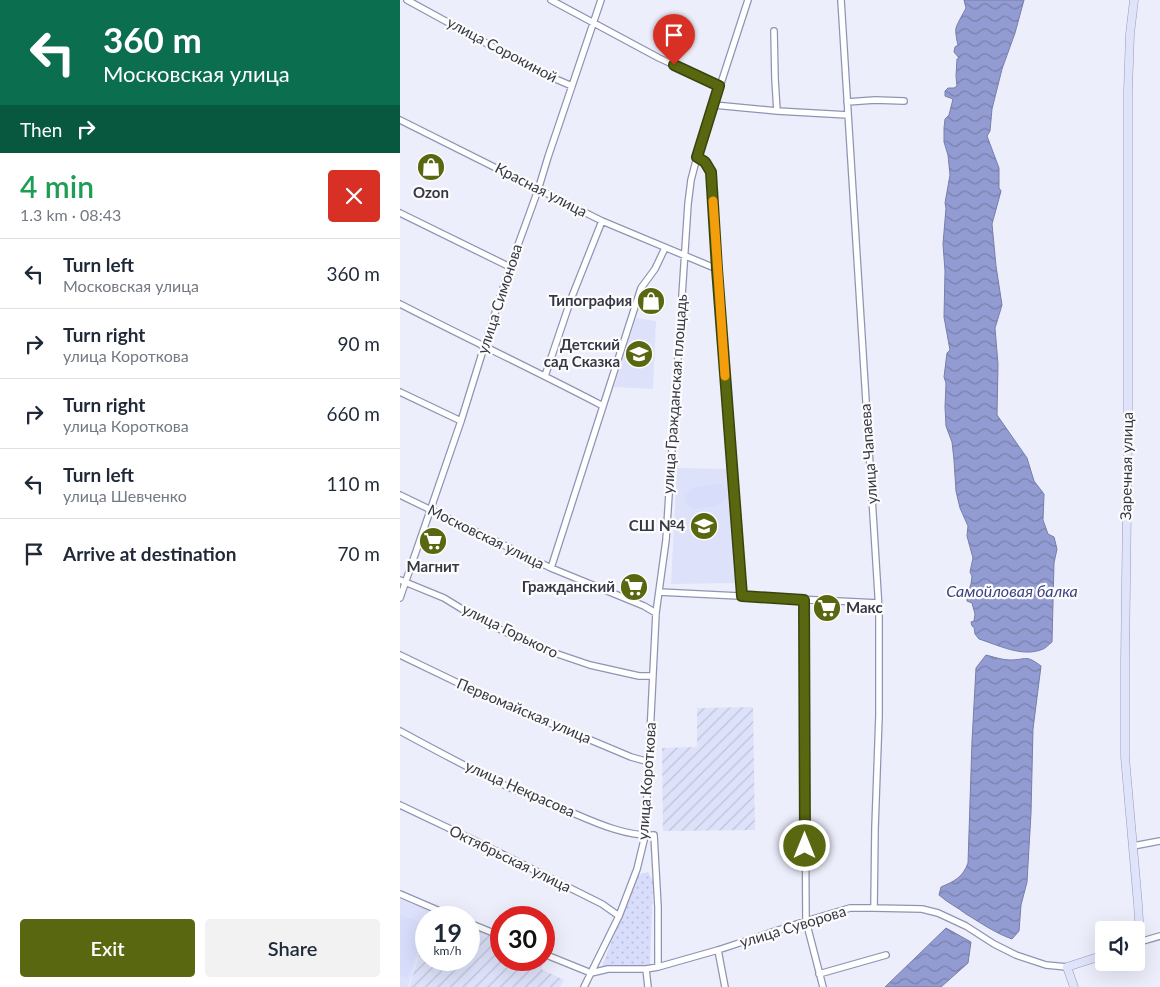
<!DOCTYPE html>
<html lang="en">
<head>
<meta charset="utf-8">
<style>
  :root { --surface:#fff; --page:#f2f2f3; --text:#1f2937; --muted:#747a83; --line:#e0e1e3; --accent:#596810 }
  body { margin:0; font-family:Lato,sans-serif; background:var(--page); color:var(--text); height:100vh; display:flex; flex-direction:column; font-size:19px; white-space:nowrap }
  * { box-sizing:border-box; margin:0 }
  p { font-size:16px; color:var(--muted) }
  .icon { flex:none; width:28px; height:28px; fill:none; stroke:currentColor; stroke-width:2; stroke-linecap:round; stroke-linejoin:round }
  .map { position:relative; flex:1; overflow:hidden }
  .side { display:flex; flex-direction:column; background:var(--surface); width:400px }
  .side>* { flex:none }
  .banner { background:#0b6e4f; color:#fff; overflow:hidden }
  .fabs { position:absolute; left:695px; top:921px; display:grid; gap:10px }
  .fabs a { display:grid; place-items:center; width:50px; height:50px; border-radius:5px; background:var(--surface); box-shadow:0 5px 20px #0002; font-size:25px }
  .speed { position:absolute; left:15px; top:906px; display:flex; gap:10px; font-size:25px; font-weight:700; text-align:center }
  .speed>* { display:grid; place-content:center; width:65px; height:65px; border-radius:50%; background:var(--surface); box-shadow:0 5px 20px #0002; line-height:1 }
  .speed small { font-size:12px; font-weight:400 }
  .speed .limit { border:8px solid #d22; background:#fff; color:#111 }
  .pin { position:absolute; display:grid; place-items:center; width:42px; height:42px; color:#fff; margin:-51px -21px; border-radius:50% 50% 50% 0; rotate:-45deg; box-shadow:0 0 5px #0007 }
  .pin .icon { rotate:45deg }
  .me { position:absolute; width:55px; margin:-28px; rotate:0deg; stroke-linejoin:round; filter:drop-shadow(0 0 4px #0008) }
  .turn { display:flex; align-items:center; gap:18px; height:105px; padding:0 20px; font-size:22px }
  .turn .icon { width:65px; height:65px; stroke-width:2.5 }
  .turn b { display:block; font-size:35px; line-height:42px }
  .then { display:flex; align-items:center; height:48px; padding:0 20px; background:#0003; gap:10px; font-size:19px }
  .round { display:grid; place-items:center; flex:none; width:52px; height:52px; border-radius:5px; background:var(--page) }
  .headline { display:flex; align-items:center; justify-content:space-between; height:85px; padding:0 20px }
  h1 { font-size:30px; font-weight:600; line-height:38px; color:#1e9e55 }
  .action { display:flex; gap:10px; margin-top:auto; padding:10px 20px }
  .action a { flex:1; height:58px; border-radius:5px; background:var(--accent); color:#fff; font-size:20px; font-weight:600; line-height:58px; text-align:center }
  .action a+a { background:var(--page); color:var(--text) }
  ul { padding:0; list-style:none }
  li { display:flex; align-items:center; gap:15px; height:70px; padding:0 20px; border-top:1px solid var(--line) }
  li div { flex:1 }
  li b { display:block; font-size:19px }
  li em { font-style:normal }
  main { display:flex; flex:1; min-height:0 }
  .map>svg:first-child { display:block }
  .built { fill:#dde2fa }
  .industrial { fill:url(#industrial-furrows) }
  .green { fill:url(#green-dots) }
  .pitch { fill:#d8ddfc }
  .water { fill:url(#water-waves); stroke:#777ea8 }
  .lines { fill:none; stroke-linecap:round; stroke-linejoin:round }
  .minor-casing { stroke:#8f94b3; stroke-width:8 }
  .major-casing { stroke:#979cb9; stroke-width:9 }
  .minor { stroke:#fff; stroke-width:5.5 }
  .major { stroke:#e0e4fa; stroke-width:8 }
  .route-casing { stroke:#3a440a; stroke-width:12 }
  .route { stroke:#596810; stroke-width:9 }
  .slow { stroke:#f59e0b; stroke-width:9 }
  .labels { text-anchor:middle; stroke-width:4.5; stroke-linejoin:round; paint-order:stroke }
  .street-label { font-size:15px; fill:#363845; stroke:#fcfcfc }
  .poi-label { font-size:15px; font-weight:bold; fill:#363845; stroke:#fcfcfc; text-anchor:end }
  .water-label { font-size:16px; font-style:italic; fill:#3b4083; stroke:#fcfcfc }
</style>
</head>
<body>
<main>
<section class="side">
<div class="banner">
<div class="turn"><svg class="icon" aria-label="left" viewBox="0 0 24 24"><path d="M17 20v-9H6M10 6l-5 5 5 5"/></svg><div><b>360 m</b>Московская улица</div></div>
<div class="then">Then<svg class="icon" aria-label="right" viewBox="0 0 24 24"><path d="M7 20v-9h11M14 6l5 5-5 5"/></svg></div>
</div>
<div class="headline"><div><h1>4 min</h1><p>1.3 km · 08:43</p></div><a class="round" style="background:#d93025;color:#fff"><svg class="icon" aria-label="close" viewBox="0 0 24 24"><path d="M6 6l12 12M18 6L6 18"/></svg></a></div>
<ul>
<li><svg class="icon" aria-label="left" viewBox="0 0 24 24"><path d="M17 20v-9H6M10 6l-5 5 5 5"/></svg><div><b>Turn left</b><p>Московская улица</p></div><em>360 m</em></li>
<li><svg class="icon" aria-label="right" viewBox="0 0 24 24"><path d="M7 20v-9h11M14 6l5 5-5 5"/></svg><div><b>Turn right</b><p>улица Короткова</p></div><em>90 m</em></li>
<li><svg class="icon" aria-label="right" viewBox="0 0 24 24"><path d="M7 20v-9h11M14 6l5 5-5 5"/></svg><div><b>Turn right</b><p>улица Короткова</p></div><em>660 m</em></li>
<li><svg class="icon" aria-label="left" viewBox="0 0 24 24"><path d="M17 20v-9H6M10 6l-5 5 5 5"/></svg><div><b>Turn left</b><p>улица Шевченко</p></div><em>110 m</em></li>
<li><svg class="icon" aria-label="arrive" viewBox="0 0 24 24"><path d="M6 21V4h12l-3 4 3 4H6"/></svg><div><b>Arrive at destination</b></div><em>70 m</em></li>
</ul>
<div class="action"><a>Exit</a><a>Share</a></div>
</section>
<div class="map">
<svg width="760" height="987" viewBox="0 0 760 987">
  <defs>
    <pattern id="industrial-furrows" width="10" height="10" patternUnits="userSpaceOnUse" patternTransform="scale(1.25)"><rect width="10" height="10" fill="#dde2fa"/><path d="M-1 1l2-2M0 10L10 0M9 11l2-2" fill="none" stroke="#bec3d8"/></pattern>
    <pattern id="green-dots" width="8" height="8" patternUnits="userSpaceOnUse" patternTransform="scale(1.25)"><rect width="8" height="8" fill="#d8ddfc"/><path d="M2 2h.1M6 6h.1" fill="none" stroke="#babed9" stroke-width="1.8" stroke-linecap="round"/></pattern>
    <pattern id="water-waves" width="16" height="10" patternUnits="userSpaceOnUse" patternTransform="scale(1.25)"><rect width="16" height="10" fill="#939cd2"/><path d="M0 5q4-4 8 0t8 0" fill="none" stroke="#7980ac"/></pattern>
  </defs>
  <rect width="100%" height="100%" fill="#eceefc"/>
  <path class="built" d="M 236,318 L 256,321 L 253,389 L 214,387 Z
    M 277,468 L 330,469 L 337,583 L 271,584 Z
    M 0,899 L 32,912 L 31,917 L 26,918 L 26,931 L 8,987 L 0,987 Z"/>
  <path class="industrial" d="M 353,707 L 355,830 L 263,831 L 262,748 L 297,747 L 297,708 Z
    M 69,927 L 101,940 L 101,960 L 144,960 L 144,956 L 148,958 L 141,969 L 164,980 L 160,987 L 9,987 L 26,933 L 26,960 L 69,960 Z"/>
  <path class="green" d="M 248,872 L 253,881 L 250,965 L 201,969 L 237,875 Z"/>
  <path class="pitch" d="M 318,483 C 323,485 328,489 327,495 C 324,508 304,508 294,509 L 287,504 L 285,496 L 291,488 Z
    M 0,915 L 26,924 L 8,978 L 0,975 Z"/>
  <path class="water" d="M 564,0 L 624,0 L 615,33 L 602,69 L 592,109 L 590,131 L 587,136 L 599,168 L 599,188 L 601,191 L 592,224 L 596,266 L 602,305 L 595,328 L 598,364 L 597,415 L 627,458 L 634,481 L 644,494 L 643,520 L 648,534 L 654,537 L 657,549 L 654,563 L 652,642 C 649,644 646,648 643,649 C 623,658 598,645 579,639 L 575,634 L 574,627 L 572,626 L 571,622 L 574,621 L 575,614 L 572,603 L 567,601 L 567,595 L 571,584 L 572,576 L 570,572 L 573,558 L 567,536 L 568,526 L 560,508 L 556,491 L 554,460 L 552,442 L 546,426 L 545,407 L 546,383 L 544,377 L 547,353 L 550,350 L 544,317 L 545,271 L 543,244 L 546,208 L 545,203 L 550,175 L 548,155 L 544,142 L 544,128 L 545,119 L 549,115 L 553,99 L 545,96 L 545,91 L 548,88 L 554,88 L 557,86 L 556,76 L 557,59 L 559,58 L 554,52 L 555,47 L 558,45 C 557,41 555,32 556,28 C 557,24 564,12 566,8 Z
    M 586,655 C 594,657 602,660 610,660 C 627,660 625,654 641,666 L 633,729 L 631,813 L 627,882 L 621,905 L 619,931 L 612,939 C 595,933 581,923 566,914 C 557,907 548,903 539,895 L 541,887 C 555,881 563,877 568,863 L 572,741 L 576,668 Z
    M 546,928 L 571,942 L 568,963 L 541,987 L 485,987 Z"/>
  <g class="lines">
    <defs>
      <path id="minor" d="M 7,0 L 137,71 L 172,86
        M 151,0 L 259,58 L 319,86
        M 441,0 L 479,610 L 479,716 L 475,828 L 474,908
        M 374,31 L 375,79 L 377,111
        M 447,102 L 475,100 L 504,101
        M 314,105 L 377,111 L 448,115
        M 0,120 L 202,221 L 317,269
        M 297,157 L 305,162 L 311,172 L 317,269 L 342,596
        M 0,213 L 110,267
        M 0,304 C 68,339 136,371 203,406
        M 145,376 L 171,299 L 202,221
        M 0,392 L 61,421
        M 0,495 L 151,568 L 244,606 L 256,613
        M 151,568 L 241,288 L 255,269 L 265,248
        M 0,580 L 44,598 L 75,617 L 134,646 L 190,665 L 239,676 L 253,676
        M 259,592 C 332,596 405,600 478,603
        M 0,598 L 61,421 L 84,347 L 110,267 L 138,190 L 148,157 L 201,0
        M 404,600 L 406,921 L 423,987
        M 0,655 L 81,694 L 231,757 L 249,762
        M 0,731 C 35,750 70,769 106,786 C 125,794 146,802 166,810 C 192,821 225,837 254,835 L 258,907 L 258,967
        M 0,805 L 82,844 L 202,904 L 219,916
        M 733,846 L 760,841
        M 0,894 L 56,918
        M 69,923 L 101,936
        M 736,943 L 760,936
        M 318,950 L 325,987
        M 144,954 L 191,973
        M 246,969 L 248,987
        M 191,973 L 208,969 L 246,969 L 258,967 L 318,950 L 406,921 L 450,908 L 474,908 L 522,909 L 538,913 L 566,926 L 594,944 L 616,955 L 646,965 L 667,967
        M 419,974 L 486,955
        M 184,987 L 219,916 L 237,869 L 245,836 L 256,613 L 266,540 L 288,204 L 291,180 L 297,157 L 348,0"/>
      <path id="major" d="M 734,0 L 730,34 L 728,90 L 728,432 L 725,660 L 725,757 L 738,904 L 739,921 L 736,931
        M 674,987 L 667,967 L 704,955"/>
    </defs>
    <use href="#minor" class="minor-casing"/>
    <use href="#major" class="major-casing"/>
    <use href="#minor" class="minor"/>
    <use href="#major" class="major"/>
  </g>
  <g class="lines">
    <defs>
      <path id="route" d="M 274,65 L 319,86 L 297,157 L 305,162 L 311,172 L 317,269 L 342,596 L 404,600 L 405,846"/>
    </defs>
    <use href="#route" class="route-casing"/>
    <use href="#route" class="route"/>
    <path class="slow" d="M 313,201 L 325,376"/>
  </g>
  <defs>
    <symbol id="shop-disc" viewBox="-11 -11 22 22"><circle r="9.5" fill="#596810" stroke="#fcfcfc"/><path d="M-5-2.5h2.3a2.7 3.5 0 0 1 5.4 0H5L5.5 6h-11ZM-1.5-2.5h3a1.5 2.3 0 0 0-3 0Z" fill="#fff"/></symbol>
    <symbol id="school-disc" viewBox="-11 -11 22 22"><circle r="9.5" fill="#596810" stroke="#fcfcfc"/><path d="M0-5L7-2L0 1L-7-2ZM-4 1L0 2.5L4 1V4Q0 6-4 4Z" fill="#fff"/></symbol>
    <symbol id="supermarket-disc" viewBox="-11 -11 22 22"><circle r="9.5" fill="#596810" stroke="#fcfcfc"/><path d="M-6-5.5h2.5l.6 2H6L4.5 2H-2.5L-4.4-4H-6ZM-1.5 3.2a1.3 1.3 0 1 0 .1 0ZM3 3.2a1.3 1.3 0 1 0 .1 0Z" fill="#fff"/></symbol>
  </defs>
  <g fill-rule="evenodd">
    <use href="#shop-disc" x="15" y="151" width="32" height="32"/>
    <use href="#shop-disc" x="235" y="285" width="32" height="32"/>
    <use href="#school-disc" x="223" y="338" width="32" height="32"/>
    <use href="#school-disc" x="288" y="510" width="32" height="32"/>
    <use href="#supermarket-disc" x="17" y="525" width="32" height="32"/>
    <use href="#supermarket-disc" x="218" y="571" width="32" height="32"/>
    <use href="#supermarket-disc" x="411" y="592" width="32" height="32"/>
  </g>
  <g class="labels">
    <g class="street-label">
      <text transform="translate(102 50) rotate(28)" y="5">улица Сорокиной</text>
      <text transform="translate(141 190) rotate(27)" y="5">Красная улица</text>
      <text transform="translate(100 299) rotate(-72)" y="5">улица Симонова</text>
      <text transform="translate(275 394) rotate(-86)" y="5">улица Гражданская площадь</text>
      <text transform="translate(469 454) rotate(-94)" y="5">улица Чапаева</text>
      <text transform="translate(727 466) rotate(-89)" y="5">Заречная улица</text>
      <text transform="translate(86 537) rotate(26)" y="5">Московская улица</text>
      <text transform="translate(110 631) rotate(26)" y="5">улица Горького</text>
      <text transform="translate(124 711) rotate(23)" y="5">Первомайская улица</text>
      <text transform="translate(247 781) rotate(-86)" y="5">улица Короткова</text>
      <text transform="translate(120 789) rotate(24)" y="5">улица Некрасова</text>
      <text transform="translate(110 859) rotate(26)" y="5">Октябрьская улица</text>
      <text transform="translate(393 927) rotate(-17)" y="5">улица Суворова</text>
    </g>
    <g class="poi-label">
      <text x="31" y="198" text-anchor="middle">Ozon</text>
      <text x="232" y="306">Типография</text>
      <text x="220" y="350">Детский<tspan x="220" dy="17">сад Сказка</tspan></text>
      <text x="285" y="531">СШ №4</text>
      <text x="33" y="572" text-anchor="middle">Магнит</text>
      <text x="215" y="592">Гражданский</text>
      <text x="446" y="613" text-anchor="start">Макс</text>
    </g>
    <g class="water-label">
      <text x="612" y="597">Самойловая балка</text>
    </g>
  </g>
</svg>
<div class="fabs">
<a><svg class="icon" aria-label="sound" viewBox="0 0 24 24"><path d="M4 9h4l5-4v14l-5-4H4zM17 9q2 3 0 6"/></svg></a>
</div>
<div class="speed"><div>19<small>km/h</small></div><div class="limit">30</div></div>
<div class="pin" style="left:274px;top:65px;background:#d93025"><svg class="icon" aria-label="arrive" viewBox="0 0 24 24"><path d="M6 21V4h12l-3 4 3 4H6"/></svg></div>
<svg class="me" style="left:405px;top:846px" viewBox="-20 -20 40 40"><circle r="17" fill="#596810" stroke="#fff" stroke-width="3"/><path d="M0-11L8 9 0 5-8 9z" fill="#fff"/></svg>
</div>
</main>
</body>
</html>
